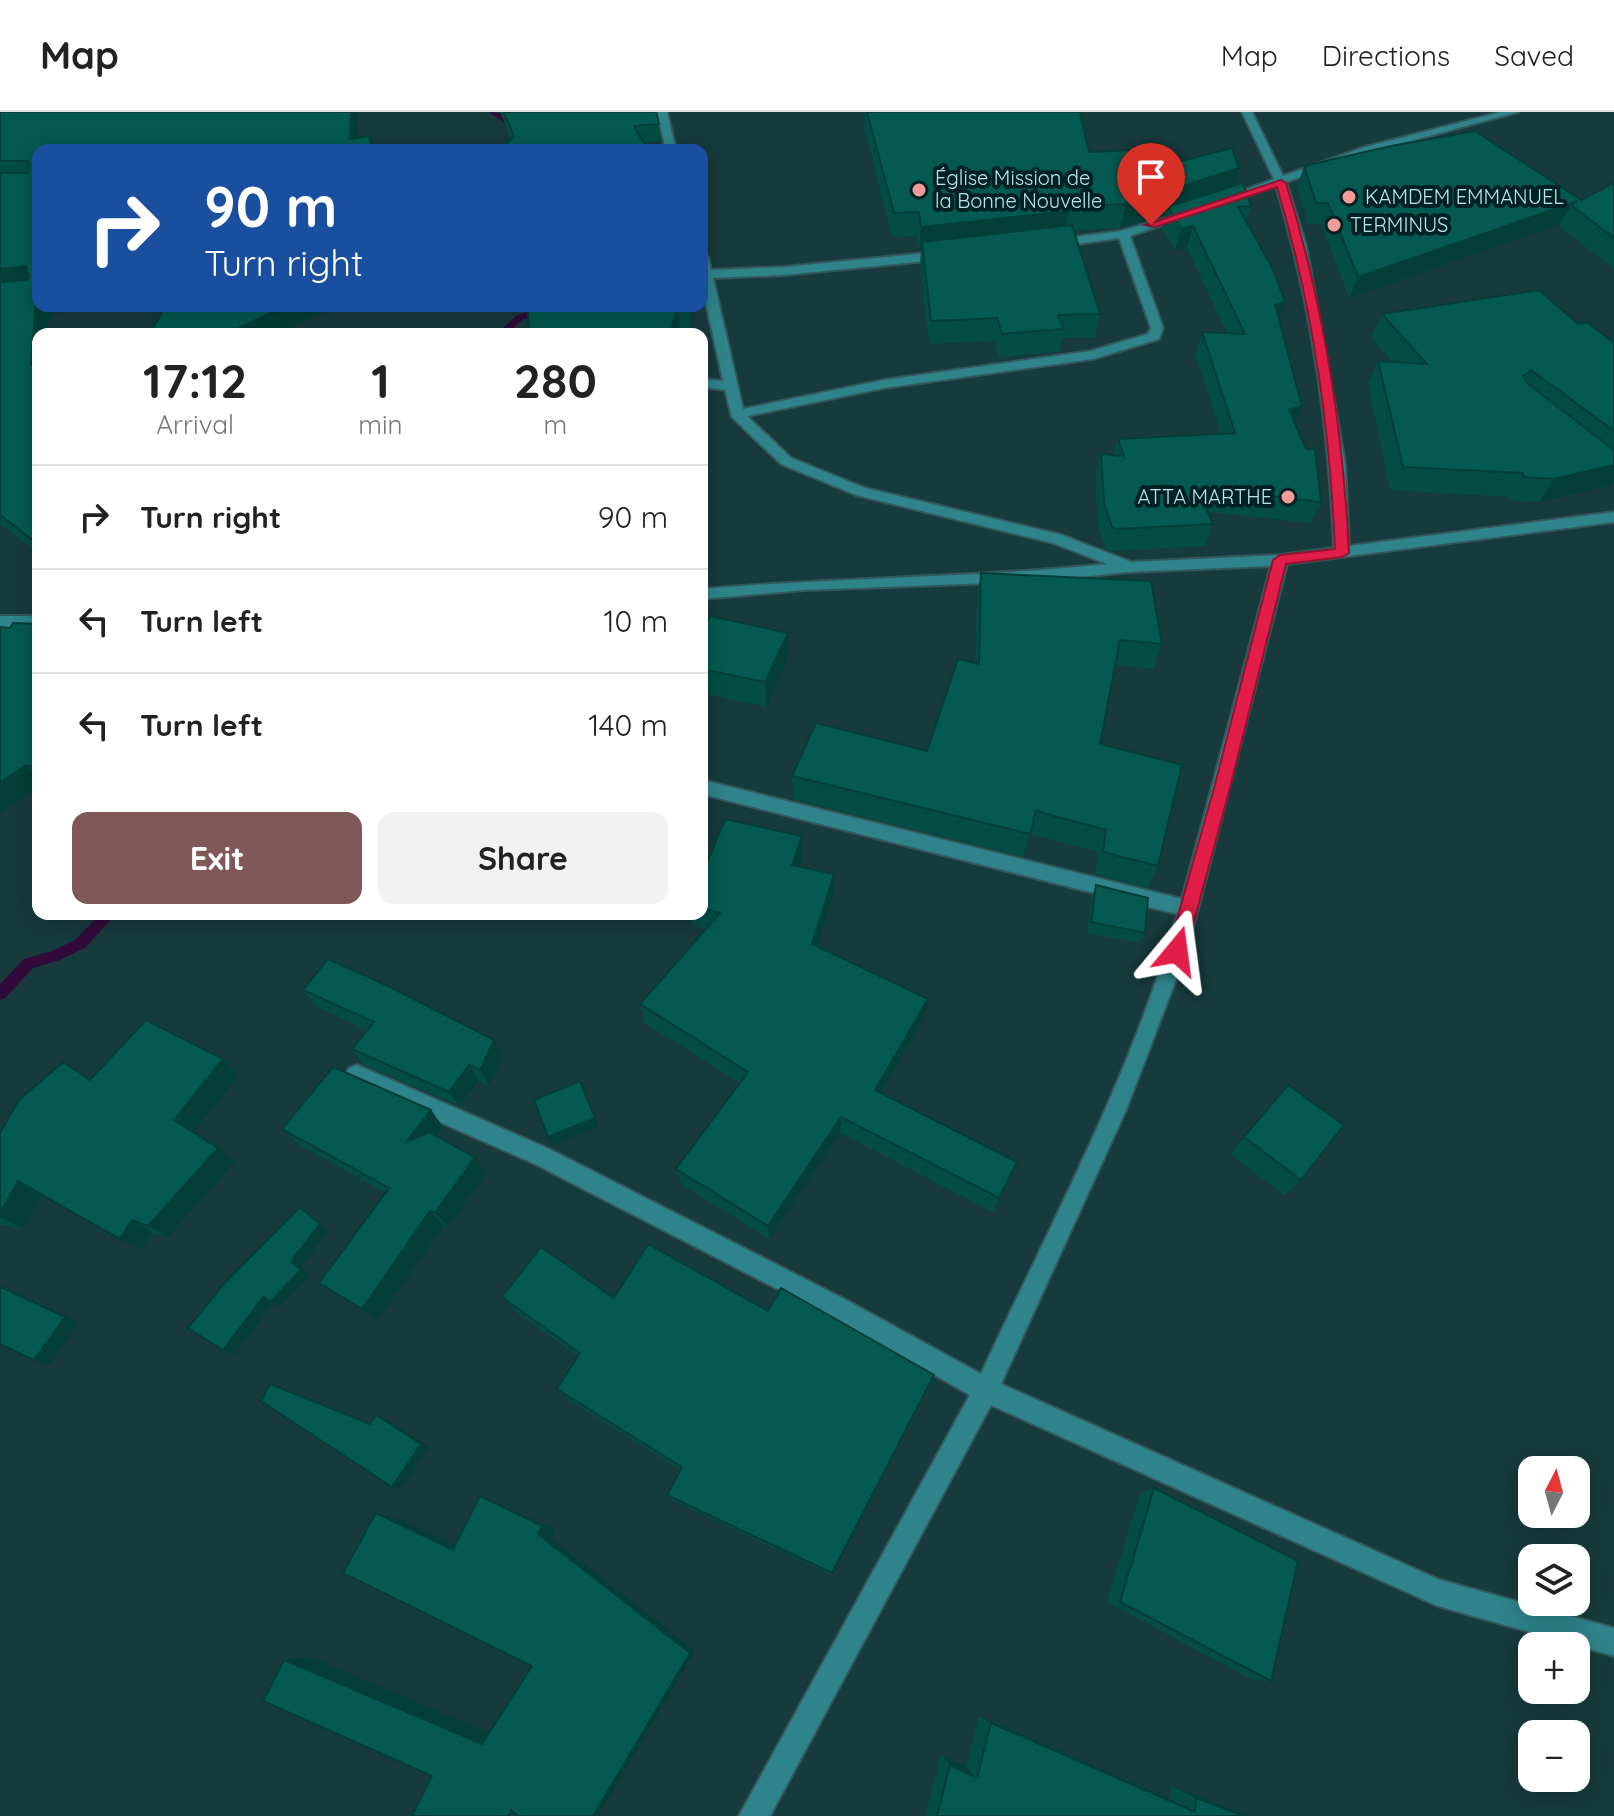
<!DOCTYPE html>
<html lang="en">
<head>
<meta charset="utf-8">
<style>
  :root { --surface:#fff; --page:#f2f2f2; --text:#222; --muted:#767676; --line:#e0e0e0; --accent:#815858 }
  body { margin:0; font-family:Quicksand,sans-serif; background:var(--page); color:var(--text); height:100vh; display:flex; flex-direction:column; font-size:30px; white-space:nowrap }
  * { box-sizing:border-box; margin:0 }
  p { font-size:26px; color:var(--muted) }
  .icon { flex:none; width:44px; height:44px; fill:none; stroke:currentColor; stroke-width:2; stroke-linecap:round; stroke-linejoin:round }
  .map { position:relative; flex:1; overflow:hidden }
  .panel { position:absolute; left:32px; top:216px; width:676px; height:592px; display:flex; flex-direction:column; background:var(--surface); border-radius:16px; box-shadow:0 4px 20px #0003 }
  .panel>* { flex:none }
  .hud { position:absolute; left:32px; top:32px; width:676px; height:168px; border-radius:16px; box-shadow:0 4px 20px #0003; background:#1a4fa0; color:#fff; overflow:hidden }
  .needle { width:52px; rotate:6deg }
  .tools { position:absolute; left:1518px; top:1344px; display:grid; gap:16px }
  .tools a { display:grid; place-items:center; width:72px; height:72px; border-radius:16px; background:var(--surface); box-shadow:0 4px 20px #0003; font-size:40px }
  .pin { position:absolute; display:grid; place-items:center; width:68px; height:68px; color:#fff; margin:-82px -34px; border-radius:50% 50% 50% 0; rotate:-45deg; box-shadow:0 0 8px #0007 }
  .pin .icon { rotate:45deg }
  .me { position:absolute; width:88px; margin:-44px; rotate:16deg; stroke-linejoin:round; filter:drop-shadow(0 0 6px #0008) }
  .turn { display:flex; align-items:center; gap:28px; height:168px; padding:0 40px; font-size:36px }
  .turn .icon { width:104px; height:104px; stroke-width:2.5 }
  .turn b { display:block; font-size:56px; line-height:68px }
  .eta { display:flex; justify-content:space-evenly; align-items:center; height:136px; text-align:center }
  .eta b { font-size:48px; font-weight:800; line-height:56px }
  .cta { display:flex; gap:16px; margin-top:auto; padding:16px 40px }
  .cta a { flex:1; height:92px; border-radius:16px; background:var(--accent); color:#fff; font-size:32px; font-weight:800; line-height:92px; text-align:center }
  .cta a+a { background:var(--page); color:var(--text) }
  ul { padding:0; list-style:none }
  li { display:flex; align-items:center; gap:24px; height:104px; padding:0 40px; border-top:2px solid var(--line) }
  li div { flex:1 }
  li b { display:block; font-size:30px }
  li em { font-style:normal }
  header { display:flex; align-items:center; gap:48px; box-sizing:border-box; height:112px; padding:0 40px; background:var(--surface); border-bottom:2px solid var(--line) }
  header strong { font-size:38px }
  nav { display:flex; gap:44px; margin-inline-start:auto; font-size:28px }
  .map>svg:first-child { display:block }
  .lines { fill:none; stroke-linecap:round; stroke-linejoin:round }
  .stream { fill:#320a39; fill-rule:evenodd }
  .street-casing { stroke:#33585b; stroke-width:4 }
  .street { fill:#2e848a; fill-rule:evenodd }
  .wall { fill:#034d45 }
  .shaded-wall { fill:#033f38 }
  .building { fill:#045a50; stroke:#033f38; stroke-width:2 }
  .route { fill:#e11d48; stroke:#92132f; stroke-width:2 }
  .poi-dot { fill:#f59b99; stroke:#002123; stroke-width:3 }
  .labels { text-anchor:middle; stroke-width:8; stroke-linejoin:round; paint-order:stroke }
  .far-poi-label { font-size:20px; fill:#b6e7ea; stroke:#002123; text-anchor:start }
</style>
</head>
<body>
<header>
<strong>Map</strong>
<nav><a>Map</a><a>Directions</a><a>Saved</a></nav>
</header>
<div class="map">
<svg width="1614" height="1704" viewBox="0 0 1614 1704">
  <rect width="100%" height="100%" fill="#173a3d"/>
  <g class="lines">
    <path class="stream" d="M 489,0 C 509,0 531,18 533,38 L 525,38 L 519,21 Z
      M 543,194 L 555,194 L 522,208 L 507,222 L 497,222 L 516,204 Z
      M 100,802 L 116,802 L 85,836 L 60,848 L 33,856 L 5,886 L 0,888 L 0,872 L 24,847 L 52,839 L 75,828 Z"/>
    <defs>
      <path id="street" d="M 657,0 L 667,0 L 676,38 L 666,38 Z
        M 1242,0 L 1252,0 L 1283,64 L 1365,35 L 1501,0 L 1518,0 L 1373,39 L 1286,70 L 1306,133 L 1345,351 L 1349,434 L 1614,400 L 1614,410 L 1287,452 L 1187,839 L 1126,998 L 1001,1272 L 1440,1468 L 1614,1516 L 1614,1544 L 1438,1494 L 991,1293 L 770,1704 L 739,1704 L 970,1283 L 832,1205 L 533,1051 L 349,970 L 346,963 L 349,956 L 357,953 L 549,1037 L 848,1189 L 981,1262 C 1049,1115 1134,958 1177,802 L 702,682 L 702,668 L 1182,787 L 1271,454 L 1128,460 L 1043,469 L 805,478 L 702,487 L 702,477 C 837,465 973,466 1107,452 L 1053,431 L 856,383 L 781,352 L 732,305 L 725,278 L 702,275 L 702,267 L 723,269 L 702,173 L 702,141 L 708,145 L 711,158 L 784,155 L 947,139 L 953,143 L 947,147 L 784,163 L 713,166 L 743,297 L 884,268 L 1091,239 L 1148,222 L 1151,216 L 1119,126 L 1050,136 L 1044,132 L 1050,128 L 1121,119 L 1194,98 L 1194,102 L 1130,124 L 1163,216 L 1159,227 L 1093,247 L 884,276 L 747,304 L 791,346 L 865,376 L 1062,423 L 1131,450 L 1280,443 L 1334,436 C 1329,315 1311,190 1276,74 L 1224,92 L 1214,90 L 1274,67 Z
        M 0,504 L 38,504 L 38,516 L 0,516 Z"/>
    </defs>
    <use href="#street" class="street-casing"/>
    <use href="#street" class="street"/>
  </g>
  <path class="wall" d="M 0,0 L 357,26 L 373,38 L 38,38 L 38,194 L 56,194 L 48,209 L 38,222 L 38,441 L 0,412 Z
    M 500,0 L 656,0 L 661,29 L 643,30 L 511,27 Z
    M 864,0 L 1080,0 L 1089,40 L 1154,56 L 1239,56 L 1234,74 L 1251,94 L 1246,109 L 1279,206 L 1295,310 L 1321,390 L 1311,411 L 1208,400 L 1213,412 L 1205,434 L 1111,439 L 1106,437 L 1098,414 L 1095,364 L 1101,342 L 1114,343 L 1118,327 L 1221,322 L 1195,242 L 1202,220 L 1227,221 L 1187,136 L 1175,138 L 1162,117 L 1166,101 L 1120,116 L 1074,118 L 1100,202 L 1095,225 L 1062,226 L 1059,240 L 999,245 L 994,229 L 929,232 L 920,153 L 921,139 L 919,139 L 917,124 L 892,125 L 864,15 Z
    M 1304,54 L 1581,88 L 1614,71 L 1614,157 L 1559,114 L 1560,112 L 1349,186 L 1321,112 L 1308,112 L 1297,75 Z
    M 527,194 L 690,194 L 691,216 L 679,216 Z
    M 1382,202 L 1578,212 L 1614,231 L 1614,369 L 1611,373 L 1539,390 L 1509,388 L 1508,385 L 1390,378 L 1368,272 L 1378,249 L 1392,250 L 1371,225 Z
    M 981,461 L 1162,532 L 1153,557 L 1115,553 L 1100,632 L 1158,754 L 1148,776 L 1095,762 L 1098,740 L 1030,722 L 1023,745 L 793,687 L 792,664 L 927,639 L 975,551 L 977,486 Z
    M 38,512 L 38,675 L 0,701 L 0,515 L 10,516 Z
    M 702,521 L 788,521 L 788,545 L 766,595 L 702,581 Z
    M 802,724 L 802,746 L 799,755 L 834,762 L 833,783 L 817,834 L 928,887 L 924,906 L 881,981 L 1017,1050 L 993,1100 L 840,1021 L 769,1127 L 681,1072 L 676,1057 L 740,971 L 645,911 L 640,892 L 706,817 L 693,814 L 691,802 L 702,802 L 702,764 Z
    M 1096,773 L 1145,821 L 1139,831 L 1087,821 L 1092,784 Z
    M 303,878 L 503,944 L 489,973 L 479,969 L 459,994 L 364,953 L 352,937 L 367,918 L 317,895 Z
    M 223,947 L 239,963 L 193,1020 L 235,1049 L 168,1125 L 152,1120 L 141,1138 L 42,1082 L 23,1117 L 0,1113 L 0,1021 L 90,968 Z
    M 1288,973 L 1301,1068 L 1284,1083 L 1230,1042 Z
    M 431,998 L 443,1015 L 436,1024 L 486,1061 L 448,1115 L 444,1113 L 378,1208 L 319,1171 L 386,1081 L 300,1033 L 282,1017 Z
    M 502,1185 L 614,1186 L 768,1199 L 934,1263 L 831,1463 L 674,1389 L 667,1383 L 681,1358 L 569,1288 L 557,1277 L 578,1244 L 516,1200 Z
    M 1154,1376 L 1271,1569 L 1251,1567 L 1107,1490 L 1140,1381 Z
    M 979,1604 L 1170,1687 L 1171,1674 L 1250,1704 L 925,1704 L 941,1643 L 966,1655 Z"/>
  <path class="shaded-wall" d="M 351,0 L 358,0 L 357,38 L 350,27 Z
    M 1239,56 L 1232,80 L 1168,95 L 1166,101 L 1120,116 L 1126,92 Z
    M 1578,89 L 1571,93 L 1560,112 L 1349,186 L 1358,165 Z
    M 1069,99 L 1064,123 L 922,130 L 921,139 L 919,139 L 921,115 Z
    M 1193,114 L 1187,136 L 1175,138 L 1181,117 Z
    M 26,154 L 38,174 L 0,179 L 0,157 Z
    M 38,185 L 38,194 L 56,194 L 48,209 L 47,222 L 38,222 L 38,264 L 31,253 L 36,189 Z
    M 1285,190 L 1277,211 L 1275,193 Z
    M 285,194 L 335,194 L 277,222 L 226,222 Z
    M 678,198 L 679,216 L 677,222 L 668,222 Z
    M 1302,294 L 1293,316 L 1289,298 Z
    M 1614,353 L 1614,369 L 1611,373 L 1539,390 L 1554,367 Z
    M 788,521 L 788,545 L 766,595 L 765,570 Z
    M 26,653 L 38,666 L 38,675 L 0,701 L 0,671 Z
    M 802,724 L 802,746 L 792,774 L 792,753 Z
    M 834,762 L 833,783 L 812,851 L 812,832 Z
    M 928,887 L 924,906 L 873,994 L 875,978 Z
    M 494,928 L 503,944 L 489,973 L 480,958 Z
    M 223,947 L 239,963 L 192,1022 L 174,1008 Z
    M 469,953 L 479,969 L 459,994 L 449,980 Z
    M 580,969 L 599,1014 L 552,1033 L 548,1025 Z
    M 431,998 L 443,1015 L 420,1046 L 406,1030 Z
    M 841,1005 L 840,1021 L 769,1127 L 768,1114 Z
    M 218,1036 L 235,1049 L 168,1125 L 148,1114 Z
    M 475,1045 L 486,1061 L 448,1115 L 435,1101 Z
    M 18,1069 L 42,1082 L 23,1117 L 0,1105 L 0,1102 Z
    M 300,1095 L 328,1119 L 300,1156 L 310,1164 L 280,1195 L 273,1191 L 234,1243 L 223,1238 L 291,1149 Z
    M 430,1099 L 444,1113 L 378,1208 L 362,1197 Z
    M 132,1108 L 152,1120 L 141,1138 L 120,1127 Z
    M 1,1175 L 79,1210 L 49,1253 L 34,1248 Z
    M 376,1303 L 385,1307 L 429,1335 L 401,1377 L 392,1375 Z
    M 480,1384 L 495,1390 L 555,1418 L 551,1426 L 695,1539 L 598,1704 L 593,1704 L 538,1422 Z
    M 376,1401 L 396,1406 L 470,1441 L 453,1438 Z
    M 310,1545 L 499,1625 L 482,1632 L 284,1548 Z
    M 979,1604 L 1170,1687 L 1195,1700 L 991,1611 Z
    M 941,1643 L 966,1655 L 977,1666 L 950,1653 Z
    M 1171,1674 L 1250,1704 L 1243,1704 L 1196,1686 Z"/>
  <path class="building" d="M 0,0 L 351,0 L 350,27 L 369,24 L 373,38 L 38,38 L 38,185 L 36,189 L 31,253 L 38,251 L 38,432 L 0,403 L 0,170 L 26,168 L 29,165 L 26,154 L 0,157 L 0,61 L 27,61 L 30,52 L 27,49 L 0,49 Z
    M 504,0 L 656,0 L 659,12 L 634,14 L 648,38 L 501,38 L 514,24 Z
    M 867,0 L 1080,0 L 1089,40 L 1137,38 L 1154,56 L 1232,36 L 1239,56 L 1126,92 L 1068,95 L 1069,99 L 921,115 L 919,100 L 894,101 Z
    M 1475,19 L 1581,88 L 1614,71 L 1614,126 L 1571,93 L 1578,89 L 1358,165 L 1328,91 L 1316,91 L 1304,54 L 1391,34 Z
    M 1243,71 L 1251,94 L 1238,95 L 1273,157 L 1285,190 L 1275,193 L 1302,294 L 1289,298 L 1306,337 L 1315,337 L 1321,390 L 1197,376 L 1213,412 L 1117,417 L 1112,415 L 1104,392 L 1101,342 L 1124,344 L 1118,327 L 1235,321 L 1202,220 L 1245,222 L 1193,114 L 1181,117 L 1168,95 Z
    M 1072,113 L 1100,202 L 1058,203 L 1064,217 L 1002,222 L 997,206 L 931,209 L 922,130 Z
    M 1539,178 L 1578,212 L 1587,210 L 1614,231 L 1614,319 L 1531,258 L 1523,264 L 1526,270 L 1614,338 L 1614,353 L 1554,367 L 1524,365 L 1523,361 L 1403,355 L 1378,249 L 1427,252 L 1382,202 Z
    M 166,194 L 285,194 L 226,222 L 137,222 L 151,219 Z
    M 527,194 L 689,194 L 690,198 L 678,198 L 668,222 L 530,222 Z
    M 981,461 L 1151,469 L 1162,532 L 1120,528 L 1100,632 L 1182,653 L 1158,754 L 1103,740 L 1106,718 L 1036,699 L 1030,722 L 792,664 L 816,611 L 927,639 L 958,547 L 979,552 Z
    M 710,504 L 788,521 L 765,570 L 702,557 L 702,521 Z
    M 13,511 L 38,512 L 38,656 L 26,653 L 0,671 L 0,515 L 10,516 Z
    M 725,707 L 802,724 L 792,753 L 834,762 L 812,832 L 928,887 L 875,978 L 1017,1050 L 999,1086 L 841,1005 L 768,1114 L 676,1057 L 748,960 L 640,892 L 720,801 L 702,797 L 702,764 Z
    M 1096,773 L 1148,786 L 1145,821 L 1091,810 Z
    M 328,847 L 388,874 L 494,928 L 480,958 L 469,953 L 449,980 L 352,937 L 374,910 L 303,878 Z
    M 146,908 L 223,947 L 174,1008 L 218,1036 L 148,1114 L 132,1108 L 120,1127 L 18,1069 L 0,1102 L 0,1021 L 19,988 L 63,950 L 90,968 Z
    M 333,955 L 431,998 L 406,1030 L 429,1020 L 475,1045 L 435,1101 L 430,1099 L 362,1197 L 319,1171 L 389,1076 L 282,1017 Z
    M 580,969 L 595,1006 L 548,1025 L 534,988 Z
    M 1288,973 L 1344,1013 L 1301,1068 L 1244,1025 Z
    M 300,1095 L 320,1112 L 291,1149 L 301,1158 L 270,1190 L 264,1184 L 223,1238 L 188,1216 L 223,1173 Z
    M 648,1132 L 768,1199 L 781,1176 L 934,1263 L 832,1461 L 667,1383 L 682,1355 L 557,1277 L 580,1241 L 502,1185 L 541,1135 L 614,1186 Z
    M 1,1175 L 65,1205 L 34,1248 L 0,1232 L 0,1177 Z
    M 270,1272 L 370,1312 L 376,1303 L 421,1332 L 392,1375 L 261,1289 Z
    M 1154,1376 L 1298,1449 L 1271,1569 L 1120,1490 Z
    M 480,1384 L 542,1414 L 538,1422 L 690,1541 L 593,1704 L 518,1704 L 511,1698 L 509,1704 L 412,1704 L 432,1664 L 263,1589 L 284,1548 L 482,1632 L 532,1554 L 343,1461 L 376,1401 L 453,1438 Z
    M 991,1611 L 1195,1700 L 1196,1686 L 1243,1704 L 937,1704 L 950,1653 L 977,1666 Z"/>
  <path class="route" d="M 1281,68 L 1286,71 C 1323,190 1343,317 1349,441 L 1342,445 L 1286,452 L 1230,676 L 1186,839 L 1183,844 L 1170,844 L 1168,839 L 1214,676 L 1273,448 L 1280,443 L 1335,437 C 1330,316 1312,191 1277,75 L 1155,115 L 1145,113 Z"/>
  <g class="poi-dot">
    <circle cx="919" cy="78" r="8"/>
    <circle cx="1349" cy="85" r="8"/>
    <circle cx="1334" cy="113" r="8"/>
    <circle cx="1288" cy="385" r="8"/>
  </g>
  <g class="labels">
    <g class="far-poi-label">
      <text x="935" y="73">Église Mission de<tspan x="935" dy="23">la Bonne Nouvelle</tspan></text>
      <text x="1365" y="92">KAMDEM EMMANUEL</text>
      <text x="1350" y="120">TERMINUS</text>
      <text x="1272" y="392" text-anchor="end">ATTA MARTHE</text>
    </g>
  </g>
</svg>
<div class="tools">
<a><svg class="needle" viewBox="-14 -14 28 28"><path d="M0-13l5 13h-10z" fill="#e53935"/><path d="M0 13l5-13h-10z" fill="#767676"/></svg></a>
<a><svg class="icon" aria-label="layers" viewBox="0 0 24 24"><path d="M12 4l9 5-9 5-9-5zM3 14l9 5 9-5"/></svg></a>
<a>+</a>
<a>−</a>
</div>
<div class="pin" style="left:1151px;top:113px;background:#d93025"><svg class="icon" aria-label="arrive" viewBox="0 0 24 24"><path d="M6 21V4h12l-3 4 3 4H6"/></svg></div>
<svg class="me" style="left:1177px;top:839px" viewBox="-20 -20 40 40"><path d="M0-17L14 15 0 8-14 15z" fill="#e11d48" stroke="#fff" stroke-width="4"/></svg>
<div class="hud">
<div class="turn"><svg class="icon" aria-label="right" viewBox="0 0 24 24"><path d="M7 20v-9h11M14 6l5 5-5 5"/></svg><div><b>90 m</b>Turn right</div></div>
</div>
<section class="panel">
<div class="eta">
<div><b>17:12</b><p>Arrival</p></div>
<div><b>1</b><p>min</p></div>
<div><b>280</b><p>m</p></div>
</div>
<ul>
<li><svg class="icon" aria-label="right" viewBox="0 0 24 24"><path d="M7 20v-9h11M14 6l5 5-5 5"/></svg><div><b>Turn right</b></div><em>90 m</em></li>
<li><svg class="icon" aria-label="left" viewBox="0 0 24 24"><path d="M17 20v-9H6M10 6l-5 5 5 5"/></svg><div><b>Turn left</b></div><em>10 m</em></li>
<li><svg class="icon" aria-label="left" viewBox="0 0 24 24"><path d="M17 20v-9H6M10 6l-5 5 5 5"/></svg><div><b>Turn left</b></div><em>140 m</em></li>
</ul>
<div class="cta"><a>Exit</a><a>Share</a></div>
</section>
</div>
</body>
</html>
